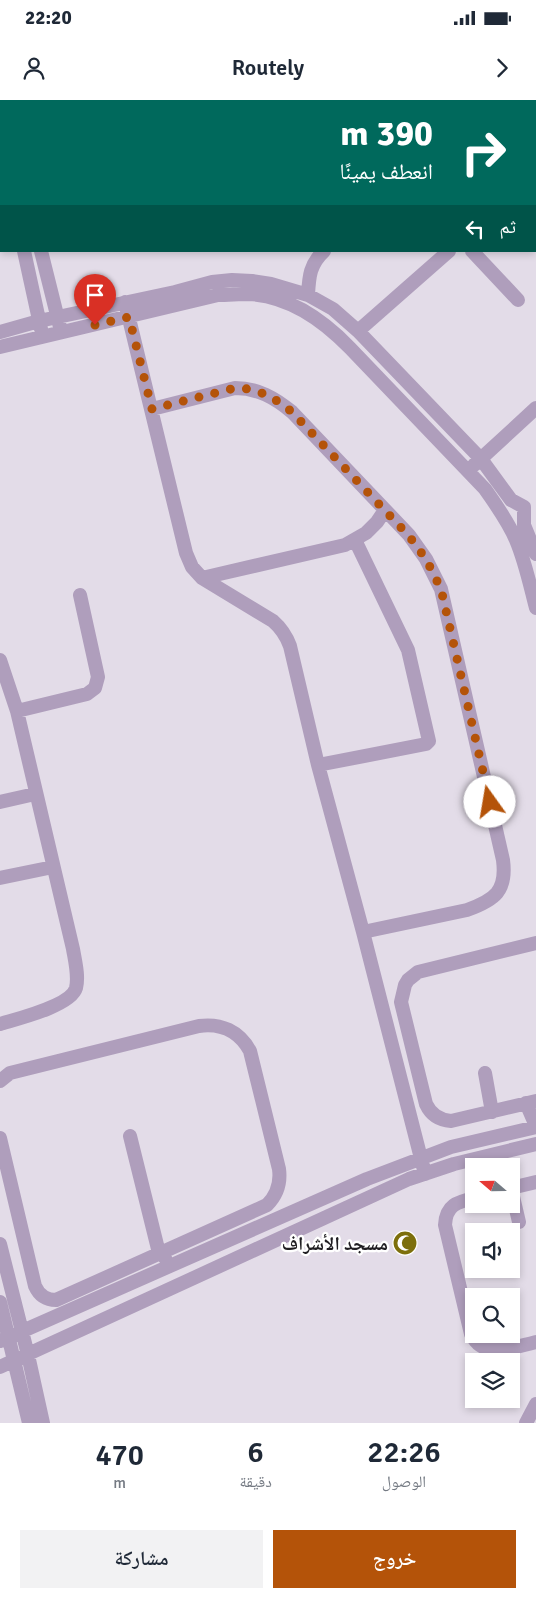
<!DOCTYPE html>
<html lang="ar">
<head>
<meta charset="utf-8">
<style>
  :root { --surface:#fff; --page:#f2f2f3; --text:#1f2937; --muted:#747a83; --accent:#b45309 }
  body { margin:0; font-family:Signika,"Noto Naskh Arabic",sans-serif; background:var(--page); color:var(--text); direction:rtl; height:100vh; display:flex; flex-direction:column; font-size:19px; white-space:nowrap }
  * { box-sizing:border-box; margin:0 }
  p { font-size:16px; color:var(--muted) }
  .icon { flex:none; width:28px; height:28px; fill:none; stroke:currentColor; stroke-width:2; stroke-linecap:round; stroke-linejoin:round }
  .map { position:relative; height:1323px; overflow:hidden; direction:ltr }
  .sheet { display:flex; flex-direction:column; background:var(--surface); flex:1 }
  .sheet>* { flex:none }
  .banner { position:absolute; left:0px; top:0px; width:536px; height:152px; box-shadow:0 2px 8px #0003; direction:rtl; background:#00695c; color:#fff; overflow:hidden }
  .needle { width:32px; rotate:290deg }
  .tools { position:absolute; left:465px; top:1058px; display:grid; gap:10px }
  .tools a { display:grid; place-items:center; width:55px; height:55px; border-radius:0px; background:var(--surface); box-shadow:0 2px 8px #0003; font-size:25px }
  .pin { position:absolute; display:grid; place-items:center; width:42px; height:42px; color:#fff; margin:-51px -21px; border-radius:50% 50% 50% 0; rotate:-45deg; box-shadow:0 0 5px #0007 }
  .pin .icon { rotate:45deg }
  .me { position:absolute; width:55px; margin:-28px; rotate:347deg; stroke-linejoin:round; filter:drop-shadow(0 0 4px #0008) }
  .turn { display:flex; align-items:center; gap:18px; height:105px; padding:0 20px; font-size:22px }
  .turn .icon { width:65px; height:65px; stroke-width:2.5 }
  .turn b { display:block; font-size:35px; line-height:42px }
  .then { display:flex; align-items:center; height:48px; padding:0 20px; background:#0003; gap:10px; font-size:19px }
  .eta { display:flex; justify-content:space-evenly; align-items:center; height:85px; text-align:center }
  .eta b { font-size:30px; font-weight:600; line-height:35px }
  .primary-button { display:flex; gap:10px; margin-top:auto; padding:10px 20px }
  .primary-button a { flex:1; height:58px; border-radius:0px; background:var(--accent); color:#fff; font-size:20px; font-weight:600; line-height:58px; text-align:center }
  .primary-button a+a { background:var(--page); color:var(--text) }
  .status { display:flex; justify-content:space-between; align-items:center; height:35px; padding:0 25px; background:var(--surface); direction:ltr }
  .status svg { height:14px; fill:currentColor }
  header { display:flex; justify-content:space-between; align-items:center; height:65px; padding:0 20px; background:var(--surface); font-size:22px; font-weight:600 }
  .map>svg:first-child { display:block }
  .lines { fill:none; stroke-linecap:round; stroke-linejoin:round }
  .minor { stroke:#af9ebc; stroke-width:14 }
  .route { stroke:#b45309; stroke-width:9; stroke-dasharray:0 16.2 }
  .labels { text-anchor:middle; stroke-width:4.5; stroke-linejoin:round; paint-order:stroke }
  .poi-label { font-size:19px; font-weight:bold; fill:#201e22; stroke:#fff; text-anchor:end }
</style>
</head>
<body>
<div class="status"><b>22:20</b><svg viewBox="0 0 49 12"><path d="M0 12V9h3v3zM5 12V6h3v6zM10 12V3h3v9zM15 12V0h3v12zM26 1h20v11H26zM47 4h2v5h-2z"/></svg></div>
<header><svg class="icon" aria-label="forward" viewBox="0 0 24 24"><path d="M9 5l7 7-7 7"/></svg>Routely<svg class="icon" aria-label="person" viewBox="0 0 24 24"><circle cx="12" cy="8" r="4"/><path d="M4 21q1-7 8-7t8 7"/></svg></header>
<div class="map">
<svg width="536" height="1323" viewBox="0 0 536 1323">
  <rect width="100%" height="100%" fill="#e3dce8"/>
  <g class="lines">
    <path class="minor" d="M 5,0 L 6,1
      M 302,0 L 302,1
      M 432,0 L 433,1
      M 0,54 L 1,59
      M 535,110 L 536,111
      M 24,151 L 41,229
      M 41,151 L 60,227
      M 472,151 L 518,200
      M 308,195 C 309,176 310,164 324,151
      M 125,202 L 186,453 L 192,467 L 202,478 L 273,521 C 281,528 286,535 290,546 L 318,665 L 363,832 L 425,1074
      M 358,231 L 449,151
      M 0,232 L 39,221 L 175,192 L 212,182 L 232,180 L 252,181 L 271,184 L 308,195 L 333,209 L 358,231 L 481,359 L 511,400 L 524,407 L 524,425 L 536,454
      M 0,247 L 218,195 C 228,195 239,194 249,194 C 290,196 323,220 350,248 L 485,389 C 496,405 508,421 516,440 C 525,461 530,485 536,508
      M 152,309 L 235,288 C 258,288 275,298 292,312 L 409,435 L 426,459 L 441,489 L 503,760 C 507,791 495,800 467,810 L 363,832
      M 474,365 L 536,308
      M 202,478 L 345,445 L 366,433 L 377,422 L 385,410
      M 0,560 L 17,611 L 73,849 C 75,861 79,876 76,888 C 71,906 16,919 0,924
      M 17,611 L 87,594 L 95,588 L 98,577 L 80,495
      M 318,665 L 426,644 L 429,641 L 408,550 L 355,440
      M 0,702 L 35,694
      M 0,778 L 53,767
      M 536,843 L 418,872 L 408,880 L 405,885 L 401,902 L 426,1004 C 431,1015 439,1020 451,1021 L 536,1001
      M 485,973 L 492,1012
      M 0,981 L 10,973 L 199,926 C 221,923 239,931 250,951 L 279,1069 C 281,1084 277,1095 267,1105 L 56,1200 C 46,1200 39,1195 35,1186 L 0,1038
      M 526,1003 L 536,1026
      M 130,1036 L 159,1153 L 163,1154 L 165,1158
      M 474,1098 C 457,1102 446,1105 445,1125 L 471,1234 C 484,1261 514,1247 536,1242
      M 519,1122 L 511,1088 L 536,1082
      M 0,1144 L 28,1255 L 43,1323
      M 0,1202 L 29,1323
      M 0,1241 L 367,1079 L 451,1047 L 536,1027
      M 0,1267 L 409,1079 L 454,1064 L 536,1044
      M 526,1323 L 536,1304"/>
  </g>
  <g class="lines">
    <path class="route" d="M 95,225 L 129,217 L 152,309 L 235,288 C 258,288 275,298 292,312 L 409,436 L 426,459 L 441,489 L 490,702"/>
  </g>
  <defs>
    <symbol id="mosque-disc" viewBox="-11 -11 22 22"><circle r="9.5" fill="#7d6f0c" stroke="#fff"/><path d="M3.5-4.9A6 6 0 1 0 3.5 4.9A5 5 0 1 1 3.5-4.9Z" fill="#fff"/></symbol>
  </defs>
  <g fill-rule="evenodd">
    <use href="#mosque-disc" x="391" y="1129" width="28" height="28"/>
  </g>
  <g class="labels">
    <g class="poi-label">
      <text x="388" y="1150">مسجد الأشراف</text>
    </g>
  </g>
</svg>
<div class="tools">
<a><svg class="needle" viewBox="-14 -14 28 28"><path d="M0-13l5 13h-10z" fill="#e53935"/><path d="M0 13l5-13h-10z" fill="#747a83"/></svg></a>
<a><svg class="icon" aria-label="sound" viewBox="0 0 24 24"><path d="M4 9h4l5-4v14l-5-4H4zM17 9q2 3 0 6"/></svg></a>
<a><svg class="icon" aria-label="search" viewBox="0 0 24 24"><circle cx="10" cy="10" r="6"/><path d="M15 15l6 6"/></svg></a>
<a><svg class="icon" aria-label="layers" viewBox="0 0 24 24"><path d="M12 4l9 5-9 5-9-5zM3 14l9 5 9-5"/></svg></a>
</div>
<div class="pin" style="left:95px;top:225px;background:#d93025"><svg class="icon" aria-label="arrive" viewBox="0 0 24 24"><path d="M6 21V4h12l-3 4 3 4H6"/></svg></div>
<svg class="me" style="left:490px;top:702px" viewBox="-20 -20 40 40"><circle r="19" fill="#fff"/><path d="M0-13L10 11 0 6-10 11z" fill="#b45309"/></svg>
<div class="banner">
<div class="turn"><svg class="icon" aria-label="right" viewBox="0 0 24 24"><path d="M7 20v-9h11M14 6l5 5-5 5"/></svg><div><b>390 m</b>انعطف يمينًا</div></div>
<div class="then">ثم<svg class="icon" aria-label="left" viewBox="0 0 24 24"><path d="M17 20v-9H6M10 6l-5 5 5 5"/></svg></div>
</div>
</div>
<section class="sheet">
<div class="eta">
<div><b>22:26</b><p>الوصول</p></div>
<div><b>6</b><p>دقيقة</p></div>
<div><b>470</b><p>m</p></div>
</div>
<div class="primary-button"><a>خروج</a><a>مشاركة</a></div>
</section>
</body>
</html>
